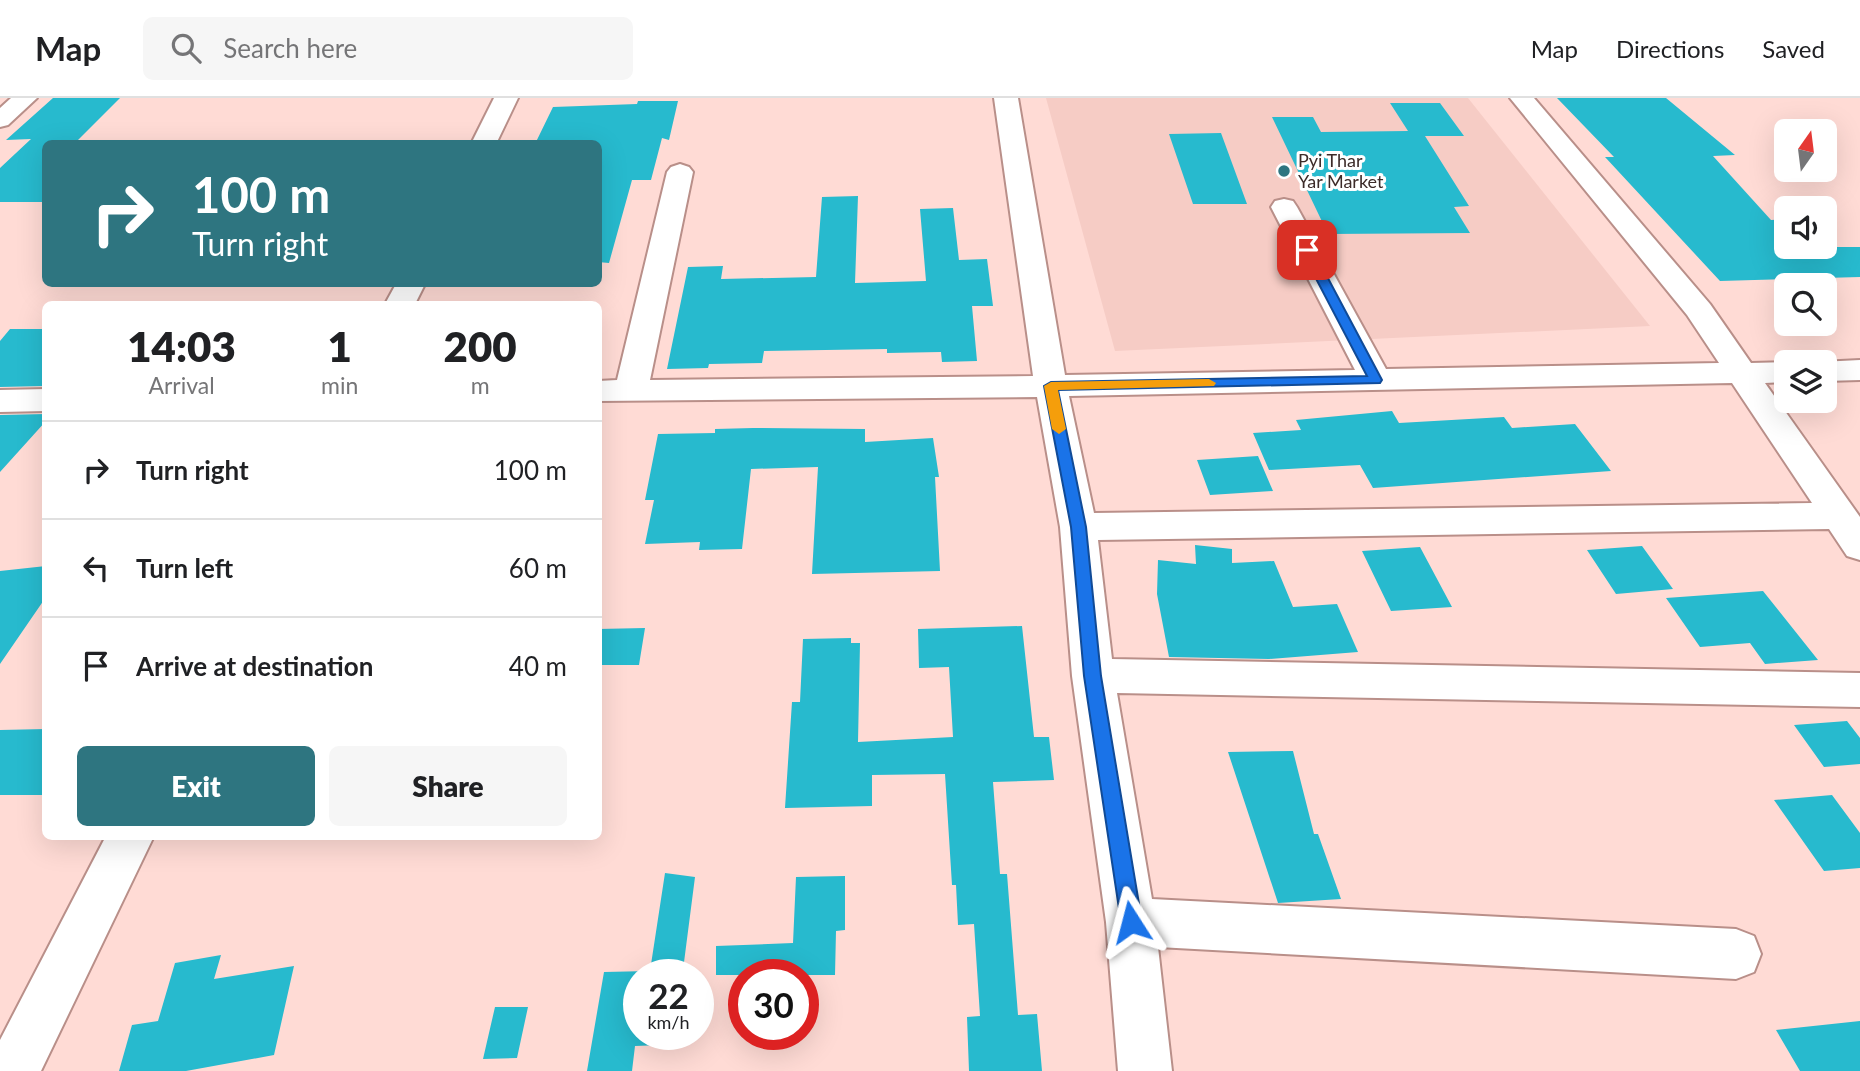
<!DOCTYPE html>
<html lang="en">
<head>
<meta charset="utf-8">
<style>
  :root { --surface:#fff; --page:#f6f6f6; --text:#202124; --muted:#757577; --line:#e0e0e0; --accent:#2e7580 }
  body { margin:0; font-family:Lato,sans-serif; background:var(--page); color:var(--text); height:100vh; display:flex; flex-direction:column; font-size:26px; white-space:nowrap }
  * { box-sizing:border-box; margin:0 }
  p { font-size:23px; color:var(--muted) }
  .icon { flex:none; width:38px; height:38px; fill:none; stroke:currentColor; stroke-width:2; stroke-linecap:round; stroke-linejoin:round }
  .map { position:relative; flex:1; overflow:hidden }
  .details { position:absolute; left:42px; top:203px; width:560px; height:539px; display:flex; flex-direction:column; background:var(--surface); border-radius:10px; box-shadow:0 7px 28px #0002 }
  .details>* { flex:none }
  .guide { position:absolute; left:42px; top:42px; width:560px; height:147px; border-radius:10px; box-shadow:0 7px 28px #0002; background:#2e7580; color:#fff; overflow:hidden }
  .needle { width:46px; rotate:14deg }
  .buttons { position:absolute; left:1774px; top:21px; display:grid; gap:14px }
  .buttons a { display:grid; place-items:center; width:63px; height:63px; border-radius:10px; background:var(--surface); box-shadow:0 7px 28px #0002; font-size:35px }
  .speed { position:absolute; left:623px; top:861px; display:flex; gap:14px; font-size:35px; font-weight:700; text-align:center }
  .speed>* { display:grid; place-content:center; width:91px; height:91px; border-radius:50%; background:var(--surface); box-shadow:0 7px 28px #0002; line-height:1 }
  .speed small { font-size:18px; font-weight:400 }
  .speed .limit { border:10px solid #d22; background:#fff; color:#111 }
  .pin { position:absolute; display:grid; place-items:center; width:60px; height:60px; color:#fff; margin:-30px; border-radius:14px; box-shadow:0 4px 10px #0006 }
  .me { position:absolute; width:77px; margin:-38px; rotate:351deg; stroke-linejoin:round; filter:drop-shadow(0 0 5px #0008) }
  .turn { display:flex; align-items:center; gap:24px; height:147px; padding:0 35px; font-size:32px }
  .turn .icon { width:91px; height:91px; stroke-width:2.5 }
  .turn b { display:block; font-size:49px; line-height:60px }
  .eta { display:flex; justify-content:space-evenly; align-items:center; height:119px; text-align:center }
  .eta b { font-size:42px; font-weight:800; line-height:49px }
  .button { display:flex; gap:14px; margin-top:auto; padding:14px 35px }
  .button a { flex:1; height:80px; border-radius:10px; background:var(--accent); color:#fff; font-size:28px; font-weight:800; line-height:80px; text-align:center }
  .button a+a { background:var(--page); color:var(--text) }
  ul { padding:0; list-style:none }
  li { display:flex; align-items:center; gap:21px; height:98px; padding:0 35px; border-top:2px solid var(--line) }
  li div { flex:1 }
  li b { display:block; font-size:26px }
  li em { font-style:normal }
  header { display:flex; align-items:center; gap:42px; box-sizing:border-box; height:98px; padding:0 35px; background:var(--surface); border-bottom:2px solid var(--line) }
  header strong { font-size:33px }
  nav { display:flex; gap:38px; margin-inline-start:auto; font-size:24px }
  .search { width:490px; height:63px; background:var(--page); display:flex; align-items:center; gap:18px; box-sizing:border-box; padding:0 24px; border-radius:10px; color:var(--muted); font-size:26px }
  .map>svg:first-child { display:block }
  .built { fill:#f6ccc5 }
  .building { fill:#27bace }
  .lines { fill:none; stroke-linecap:round; stroke-linejoin:round }
  .minor-casing { stroke:#b98f89; stroke-width:4 }
  .minor { fill:#fff; fill-rule:evenodd }
  .route { fill:#1a73e8; stroke:#114b97; stroke-width:2 }
  .slow { fill:#f59e0b }
  .poi-dot { fill:#2e7580; stroke:#fff; stroke-width:2.5 }
  .labels { text-anchor:middle; stroke-width:6; stroke-linejoin:round; paint-order:stroke }
  .far-poi-label { font-size:18px; fill:#3c2b29; stroke:#fff; text-anchor:start }
</style>
</head>
<body>
<header>
<strong>Map</strong>
<div class="search"><svg class="icon" aria-label="search" viewBox="0 0 24 24"><circle cx="10" cy="10" r="6"/><path d="M15 15l6 6"/></svg>Search here</div>
<nav><a>Map</a><a>Directions</a><a>Saved</a></nav>
</header>
<div class="map">
<svg width="1860" height="973" viewBox="0 0 1860 973">
  <rect width="100%" height="100%" fill="#ffdbd5"/>
  <path class="built" d="M 1046,0 L 1468,0 L 1650,228 L 1115,253 Z"/>
  <path class="building" d="M 53,0 L 120,0 L 74,46 L 46,46 L 46,104 L 0,104 L 0,70 L 31,41 L 6,42 Z
    M 1557,0 L 1666,0 L 1735,57 L 1713,58 L 1771,122 L 1787,121 L 1787,149 L 1860,149 L 1860,179 L 1720,183 L 1605,59 L 1614,59 Z
    M 638,3 L 678,3 L 669,42 L 662,40 L 651,82 L 632,82 L 609,165 L 598,164 L 598,46 L 535,46 L 553,9 L 637,6 Z
    M 1390,5 L 1440,5 L 1464,38 L 1425,38 L 1469,108 L 1454,109 L 1470,135 L 1328,136 L 1272,19 L 1313,19 L 1321,34 L 1408,33 Z
    M 1221,35 L 1247,106 L 1193,106 L 1169,36 Z
    M 858,98 L 855,185 L 926,183 L 920,111 L 953,110 L 959,162 L 987,161 L 993,208 L 972,208 L 977,263 L 942,264 L 941,254 L 887,255 L 887,251 L 764,253 L 762,265 L 709,266 L 708,270 L 667,271 L 688,169 L 723,168 L 721,181 L 816,179 L 822,99 Z
    M 10,231 L 46,231 L 46,288 L 0,289 L 0,243 Z
    M 1392,313 L 1399,325 L 1504,319 L 1512,330 L 1575,326 L 1611,373 L 1373,390 L 1360,367 L 1269,372 L 1253,335 L 1301,332 L 1296,322 Z
    M 46,316 L 46,323 L 0,374 L 0,317 Z
    M 753,330 L 865,331 L 865,344 L 933,340 L 939,379 L 935,379 L 940,473 L 812,476 L 818,369 L 751,371 L 742,451 L 699,452 L 700,444 L 645,446 L 654,402 L 645,402 L 658,336 L 715,335 L 715,331 Z
    M 1258,358 L 1273,393 L 1210,397 L 1197,362 Z
    M 1195,447 L 1232,451 L 1232,465 L 1274,463 L 1293,509 L 1337,506 L 1358,554 L 1269,561 L 1169,559 L 1157,496 L 1158,462 L 1196,466 Z
    M 1642,448 L 1673,491 L 1616,496 L 1587,452 Z
    M 1420,449 L 1452,509 L 1391,513 L 1362,453 Z
    M 46,468 L 46,499 L 0,566 L 0,473 Z
    M 1763,493 L 1818,562 L 1765,566 L 1750,545 L 1700,549 L 1666,500 Z
    M 1022,528 L 1034,639 L 1049,639 L 1054,682 L 993,684 L 1000,776 L 1007,776 L 1018,917 L 1037,916 L 1042,973 L 969,973 L 967,919 L 980,918 L 974,826 L 958,827 L 956,787 L 952,787 L 945,676 L 872,677 L 872,708 L 785,710 L 792,604 L 800,604 L 803,541 L 851,540 L 851,545 L 860,545 L 858,644 L 953,639 L 949,569 L 919,570 L 918,531 Z
    M 645,530 L 639,567 L 598,567 L 598,531 Z
    M 1847,623 L 1860,640 L 1860,666 L 1824,669 L 1794,627 Z
    M 46,631 L 46,697 L 0,697 L 0,632 Z
    M 1293,653 L 1314,736 L 1318,736 L 1341,801 L 1278,805 L 1228,654 Z
    M 1832,697 L 1860,735 L 1860,770 L 1824,773 L 1774,702 Z
    M 665,775 L 695,779 L 683,872 L 697,871 L 696,877 L 639,877 L 639,936 L 690,936 L 689,946 L 635,948 L 632,973 L 587,973 L 604,874 L 650,873 Z
    M 845,778 L 845,832 L 836,833 L 835,877 L 716,877 L 716,848 L 793,845 L 796,779 Z
    M 221,857 L 214,881 L 294,868 L 274,957 L 186,973 L 119,973 L 132,927 L 158,923 L 175,865 Z
    M 495,909 L 528,909 L 517,960 L 483,961 Z
    M 1860,923 L 1860,973 L 1800,973 L 1776,932 Z"/>
  <g class="lines">
    <defs>
      <path id="minor" d="M 11,0 L 37,0 L 8,27 L 0,29 L 0,10 Z
        M 494,0 L 518,0 L 496,46 L 471,46 Z
        M 994,0 L 1018,0 L 1065,277 L 1355,272 L 1271,109 L 1275,103 L 1284,101 L 1293,103 L 1297,109 L 1386,271 L 1719,265 L 1687,217 L 1510,0 L 1534,0 L 1710,206 L 1751,265 L 1787,264 L 1788,264 L 1787,284 L 1765,285 L 1860,419 L 1860,462 L 1847,458 L 1829,431 L 1098,442 L 1112,561 L 1860,575 L 1860,609 L 1117,595 L 1152,801 L 1736,831 L 1754,838 L 1761,856 L 1754,874 L 1736,881 L 1158,849 L 1172,973 L 1118,973 L 1106,824 L 1072,578 L 1060,429 L 1037,299 L 598,303 L 598,283 L 617,282 L 667,74 L 671,69 L 680,66 L 689,69 L 693,74 L 650,282 L 1033,278 ZM 1732,285 L 1812,405 L 1094,415 L 1069,298 Z
        M 396,186 L 425,186 L 415,206 L 385,206 Z
        M 1860,262 L 1860,282 L 1825,283 L 1825,264 L 1820,264 Z
        M 46,291 L 46,313 L 0,314 L 0,292 Z
        M 106,738 L 154,738 L 41,973 L 0,973 L 0,942 Z"/>
    </defs>
    <use href="#minor" class="minor-casing"/>
    <use href="#minor" class="minor"/>
  </g>
  <path class="route" d="M 1307,149 L 1313,152 L 1382,282 L 1380,285 L 1058,292 L 1086,429 L 1101,578 L 1142,824 L 1139,831 L 1131,834 L 1124,831 L 1121,824 L 1084,578 L 1071,429 L 1044,288 L 1051,284 L 1367,278 L 1301,152 Z"/>
  <path class="slow" d="M 1209,281 L 1216,285 L 1214,288 L 1058,292 L 1066,331 L 1059,336 L 1052,331 L 1044,288 L 1051,284 Z"/>
  <circle class="poi-dot" cx="1284" cy="73" r="7"/>
  <g class="labels">
    <g class="far-poi-label">
      <text x="1298" y="69">Pyi Thar<tspan x="1298" dy="21">Yar Market</tspan></text>
    </g>
  </g>
</svg>
<div class="buttons">
<a><svg class="needle" viewBox="-14 -14 28 28"><path d="M0-13l5 13h-10z" fill="#e53935"/><path d="M0 13l5-13h-10z" fill="#757577"/></svg></a>
<a><svg class="icon" aria-label="sound" viewBox="0 0 24 24"><path d="M4 9h4l5-4v14l-5-4H4zM17 9q2 3 0 6"/></svg></a>
<a><svg class="icon" aria-label="search" viewBox="0 0 24 24"><circle cx="10" cy="10" r="6"/><path d="M15 15l6 6"/></svg></a>
<a><svg class="icon" aria-label="layers" viewBox="0 0 24 24"><path d="M12 4l9 5-9 5-9-5zM3 14l9 5 9-5"/></svg></a>
</div>
<div class="speed"><div>22<small>km/h</small></div><div class="limit">30</div></div>
<div class="pin" style="left:1307px;top:152px;background:#d93025"><svg class="icon" aria-label="arrive" viewBox="0 0 24 24"><path d="M6 21V4h12l-3 4 3 4H6"/></svg></div>
<svg class="me" style="left:1131px;top:824px" viewBox="-20 -20 40 40"><path d="M0-17L14 15 0 8-14 15z" fill="#1a73e8" stroke="#fff" stroke-width="4"/></svg>
<div class="guide">
<div class="turn"><svg class="icon" aria-label="right" viewBox="0 0 24 24"><path d="M7 20v-9h11M14 6l5 5-5 5"/></svg><div><b>100 m</b>Turn right</div></div>
</div>
<section class="details">
<div class="eta">
<div><b>14:03</b><p>Arrival</p></div>
<div><b>1</b><p>min</p></div>
<div><b>200</b><p>m</p></div>
</div>
<ul>
<li><svg class="icon" aria-label="right" viewBox="0 0 24 24"><path d="M7 20v-9h11M14 6l5 5-5 5"/></svg><div><b>Turn right</b></div><em>100 m</em></li>
<li><svg class="icon" aria-label="left" viewBox="0 0 24 24"><path d="M17 20v-9H6M10 6l-5 5 5 5"/></svg><div><b>Turn left</b></div><em>60 m</em></li>
<li><svg class="icon" aria-label="arrive" viewBox="0 0 24 24"><path d="M6 21V4h12l-3 4 3 4H6"/></svg><div><b>Arrive at destination</b></div><em>40 m</em></li>
</ul>
<div class="button"><a>Exit</a><a>Share</a></div>
</section>
</div>
</body>
</html>
